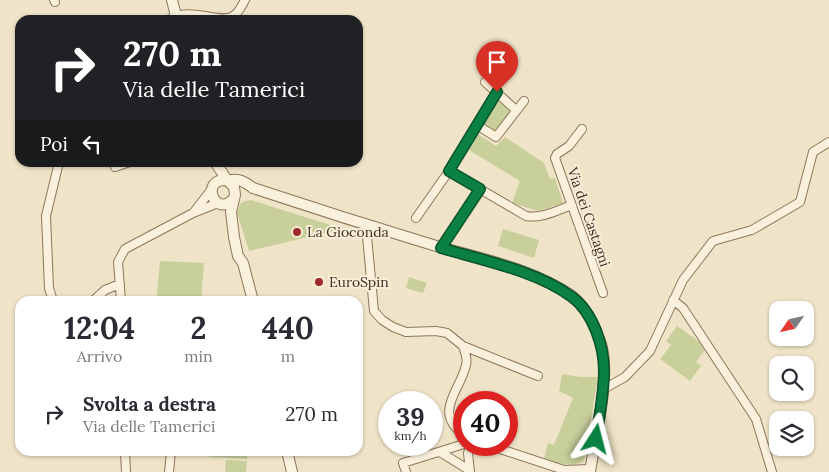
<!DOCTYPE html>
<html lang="it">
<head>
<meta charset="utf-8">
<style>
  :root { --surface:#fff; --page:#f7f7f7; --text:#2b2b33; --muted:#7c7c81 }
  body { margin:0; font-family:Lora,serif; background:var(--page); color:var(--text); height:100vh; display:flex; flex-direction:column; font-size:19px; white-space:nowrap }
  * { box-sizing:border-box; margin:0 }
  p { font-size:16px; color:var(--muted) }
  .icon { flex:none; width:28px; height:28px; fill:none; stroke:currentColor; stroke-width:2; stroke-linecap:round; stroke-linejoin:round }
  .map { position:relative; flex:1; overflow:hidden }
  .side { position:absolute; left:15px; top:296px; width:348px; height:160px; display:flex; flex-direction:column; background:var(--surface); border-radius:15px; box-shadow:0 1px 4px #0004 }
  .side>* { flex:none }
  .banner { position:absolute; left:15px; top:15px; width:348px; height:152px; border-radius:15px; box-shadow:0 1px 4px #0004; background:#202124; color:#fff; overflow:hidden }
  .needle { width:32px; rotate:236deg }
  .controls { position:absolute; left:769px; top:301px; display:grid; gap:10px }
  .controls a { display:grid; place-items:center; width:45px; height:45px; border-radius:10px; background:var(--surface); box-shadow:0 1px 4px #0004; font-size:25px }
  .speed { position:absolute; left:378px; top:391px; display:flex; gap:10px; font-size:25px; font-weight:700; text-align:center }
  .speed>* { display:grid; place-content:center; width:65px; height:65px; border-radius:50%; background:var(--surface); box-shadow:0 1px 4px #0004; line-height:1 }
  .speed small { font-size:12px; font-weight:400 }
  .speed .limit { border:8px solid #d22; background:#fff; color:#111 }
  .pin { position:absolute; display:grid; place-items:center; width:42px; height:42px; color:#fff; margin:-51px -21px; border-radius:50% 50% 50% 0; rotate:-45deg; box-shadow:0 0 5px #0007 }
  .pin .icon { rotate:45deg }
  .me { position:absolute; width:55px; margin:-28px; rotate:9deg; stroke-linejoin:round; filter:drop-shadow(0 0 4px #0008) }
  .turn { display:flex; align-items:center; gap:18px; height:105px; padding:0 25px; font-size:22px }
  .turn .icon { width:65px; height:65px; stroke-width:2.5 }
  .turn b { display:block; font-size:35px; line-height:42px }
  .then { display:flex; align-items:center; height:48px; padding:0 25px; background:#0003; gap:10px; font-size:19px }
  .eta { display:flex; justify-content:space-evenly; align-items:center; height:85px; text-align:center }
  .eta b { font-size:30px; font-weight:700; line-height:35px }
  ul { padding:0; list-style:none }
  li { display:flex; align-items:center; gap:15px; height:65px; padding:0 25px }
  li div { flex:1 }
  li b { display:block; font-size:19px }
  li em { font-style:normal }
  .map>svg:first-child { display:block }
  .green { fill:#c9cf9b }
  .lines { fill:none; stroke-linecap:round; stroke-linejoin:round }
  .minor-casing { stroke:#8d765c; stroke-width:10 }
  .tertiary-casing { stroke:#8d765c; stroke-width:12 }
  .minor { stroke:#faf1dc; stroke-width:8 }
  .tertiary { stroke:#faf1dc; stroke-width:10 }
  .route-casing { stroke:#07532c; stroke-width:12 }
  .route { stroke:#0b8043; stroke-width:9 }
  .poi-dot { fill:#9e2a2b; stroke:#f7eed8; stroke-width:2 }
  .labels { text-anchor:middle; stroke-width:4; stroke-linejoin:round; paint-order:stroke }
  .street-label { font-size:14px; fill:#3d2e20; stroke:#f7eed8 }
  .poi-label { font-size:14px; fill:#3d2e20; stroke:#f7eed8; text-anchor:start }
</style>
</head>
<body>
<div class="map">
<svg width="829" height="472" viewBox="0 0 829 472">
  <rect width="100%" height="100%" fill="#f0e4c8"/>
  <path class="green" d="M 496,98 L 513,111 L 495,134 L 480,124 Z
    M 478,134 L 496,146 L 505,137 L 544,163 L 550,179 L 555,178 L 563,203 L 538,211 L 512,203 L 520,181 L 469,150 Z
    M 251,200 L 343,229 L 249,251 L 237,213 L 240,204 L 245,201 Z
    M 503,229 L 539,240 L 534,258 L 498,246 Z
    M 160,261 L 204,263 L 201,301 L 158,301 L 157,294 Z
    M 409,277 L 427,283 L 423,293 L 406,288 Z
    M 677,326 L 707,347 L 696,362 L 701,366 L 690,381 L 660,359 L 671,345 L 666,341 Z
    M 562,374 L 580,377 L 598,377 L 585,455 L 583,462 C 568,467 558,464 544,458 L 548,443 L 554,445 L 573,398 L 559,391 Z
    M 209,451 L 248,451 L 247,459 L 209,457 Z
    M 226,460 L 247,461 L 246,472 L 225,472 Z"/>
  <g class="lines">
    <defs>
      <path id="minor" d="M 54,0 L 55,2
        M 168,20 C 189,5 220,25 233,16 C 239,13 242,5 245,0
        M 485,82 L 516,110
        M 477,125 L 496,137 L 524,101
        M 582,129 L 569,146 L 557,154 L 555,158 L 603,293
        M 114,162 L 115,167 L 130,162
        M 449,171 L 526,216 C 541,219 558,210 572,205
        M 194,212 L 211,190
        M 416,218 L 449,171 L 497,92
        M 366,226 L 374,311 L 382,320 L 393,327 L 406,332 L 436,331 L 447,333 L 463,346 L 538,376
        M 441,248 L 480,189
        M 673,300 L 683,308 L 756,419 L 772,472
        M 53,301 L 49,288 L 46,216 L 59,162
        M 93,301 L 105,290 L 120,284
        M 121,301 L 118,262 L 125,249 L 193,213 L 218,203
        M 463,346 C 465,352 468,359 466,365 C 461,390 432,412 464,435
        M 602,390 L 625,377 L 650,351 L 683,280 L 713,241 L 752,230 L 800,202 L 813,152 L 829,142
        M 488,445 L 564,470 L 590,469
        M 125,451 L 126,472
        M 440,452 L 469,470
        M 169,472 L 171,451
        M 406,472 L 403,463 L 464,444
        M 470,472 L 468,453 L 471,445"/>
      <path id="tertiary" d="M 172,0 L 177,20
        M 215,162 L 227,180 L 234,187 L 235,195 L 231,212 L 234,237 L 238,256 L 243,263 L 253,301
        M 227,180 C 199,178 215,219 233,199
        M 228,181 C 238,178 244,181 253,188 C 313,208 373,227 433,245 C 480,259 532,268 572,296 C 586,307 596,328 601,344 C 611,377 595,438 590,472
        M 287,451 L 292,472"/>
    </defs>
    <use href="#minor" class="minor-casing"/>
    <use href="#tertiary" class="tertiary-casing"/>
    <use href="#minor" class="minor"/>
    <use href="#tertiary" class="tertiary"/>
  </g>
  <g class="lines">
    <defs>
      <path id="route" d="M 497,92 L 449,171 L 480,189 L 441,248 C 482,260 537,271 572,297 C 593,312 604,346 604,371 C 604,393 599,418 596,439"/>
    </defs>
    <use href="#route" class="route-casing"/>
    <use href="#route" class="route"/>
  </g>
  <g class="poi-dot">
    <circle cx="297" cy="232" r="5"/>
    <circle cx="319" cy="282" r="5"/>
  </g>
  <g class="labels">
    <g class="street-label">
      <text transform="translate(589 217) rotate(71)" y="5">Via dei Castagni</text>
    </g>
    <g class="poi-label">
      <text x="307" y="237">La Gioconda</text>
      <text x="329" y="287">EuroSpin</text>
    </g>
  </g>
</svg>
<div class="controls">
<a><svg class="needle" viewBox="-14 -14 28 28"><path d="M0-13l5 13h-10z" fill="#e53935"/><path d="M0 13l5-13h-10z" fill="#7c7c81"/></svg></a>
<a><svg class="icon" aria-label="search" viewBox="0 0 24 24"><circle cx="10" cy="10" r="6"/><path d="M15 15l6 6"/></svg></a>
<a><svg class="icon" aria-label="layers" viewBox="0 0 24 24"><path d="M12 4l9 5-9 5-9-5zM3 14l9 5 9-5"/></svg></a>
</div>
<div class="speed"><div>39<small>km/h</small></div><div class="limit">40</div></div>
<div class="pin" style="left:497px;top:92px;background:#d93025"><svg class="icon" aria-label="arrive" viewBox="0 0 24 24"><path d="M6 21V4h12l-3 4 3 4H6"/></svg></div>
<svg class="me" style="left:596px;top:439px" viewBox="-20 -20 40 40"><path d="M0-17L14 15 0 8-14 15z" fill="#0b8043" stroke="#fff" stroke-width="4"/></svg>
<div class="banner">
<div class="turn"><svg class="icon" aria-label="right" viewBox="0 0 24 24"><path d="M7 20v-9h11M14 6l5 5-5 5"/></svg><div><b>270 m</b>Via delle Tamerici</div></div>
<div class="then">Poi<svg class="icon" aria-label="left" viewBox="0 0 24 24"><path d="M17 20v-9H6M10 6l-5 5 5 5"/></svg></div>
</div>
<section class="side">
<div class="eta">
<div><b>12:04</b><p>Arrivo</p></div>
<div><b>2</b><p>min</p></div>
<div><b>440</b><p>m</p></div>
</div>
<ul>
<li><svg class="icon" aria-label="right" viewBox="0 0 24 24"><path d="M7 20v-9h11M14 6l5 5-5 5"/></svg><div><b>Svolta a destra</b><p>Via delle Tamerici</p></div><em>270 m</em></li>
</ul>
</section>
</div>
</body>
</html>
